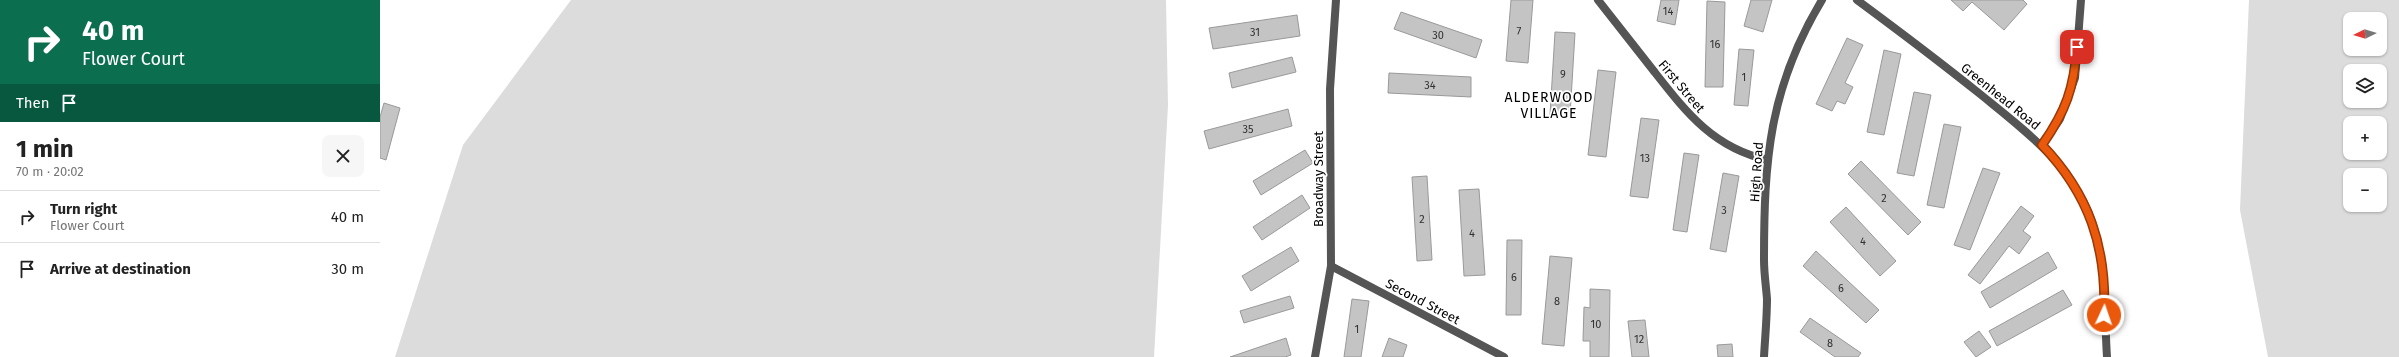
<!DOCTYPE html>
<html lang="en">
<head>
<meta charset="utf-8">
<style>
  :root { --surface:#fff; --page:#f6f6f6; --text:#222; --muted:#767676; --line:#e0e0e0 }
  body { margin:0; font-family:"Fira Sans",sans-serif; background:var(--page); color:var(--text); height:100vh; display:flex; flex-direction:column; font-size:15px; white-space:nowrap }
  * { box-sizing:border-box; margin:0 }
  p { font-size:13px; color:var(--muted) }
  .icon { flex:none; width:22px; height:22px; fill:none; stroke:currentColor; stroke-width:2; stroke-linecap:round; stroke-linejoin:round }
  .map { position:relative; flex:1; overflow:hidden }
  .drawer { display:flex; flex-direction:column; background:var(--surface); width:380px }
  .drawer>* { flex:none }
  .hud { background:#0b6e4f; color:#fff; overflow:hidden }
  .needle { width:26px; rotate:265deg }
  .fabs { position:absolute; left:1963px; top:12px; display:grid; gap:8px }
  .fabs a { display:grid; place-items:center; width:44px; height:44px; border-radius:8px; background:var(--surface); box-shadow:0 1px 3px #0004; font-size:20px }
  .pin { position:absolute; display:grid; place-items:center; width:34px; height:34px; color:#fff; margin:-17px; border-radius:8px; box-shadow:0 2px 6px #0006 }
  .me { position:absolute; width:44px; margin:-22px; rotate:3deg; stroke-linejoin:round; filter:drop-shadow(0 0 3px #0008) }
  .turn { display:flex; align-items:center; gap:14px; height:84px; padding:0 16px; font-size:18px }
  .turn .icon { width:52px; height:52px; stroke-width:2.5 }
  .turn b { display:block; font-size:28px; line-height:34px }
  .then { display:flex; align-items:center; height:38px; padding:0 16px; background:#0003; gap:8px; font-size:15px }
  .round { display:grid; place-items:center; flex:none; width:42px; height:42px; border-radius:8px; background:var(--page) }
  .head { display:flex; align-items:center; justify-content:space-between; height:68px; padding:0 16px }
  h1 { font-size:24px; font-weight:700; line-height:30px }
  ul { padding:0; list-style:none }
  li { display:flex; align-items:center; gap:12px; height:52px; padding:0 16px; border-top:1px solid var(--line) }
  li div { flex:1 }
  li b { display:block; font-size:15px }
  li em { font-style:normal }
  main { display:flex; flex:1; min-height:0 }
  .map>svg:first-child { display:block }
  .green { fill:#dcdcdc; fill-rule:evenodd }
  .building { fill:#c4c4c4; stroke:#999 }
  .lines { fill:none; stroke-linecap:round; stroke-linejoin:round }
  .lane { stroke:#555; stroke-width:8 }
  .street { stroke:#555; stroke-width:8 }
  .route-casing { stroke:#983908; stroke-width:10 }
  .route { stroke:#ea580c; stroke-width:7 }
  .labels { text-anchor:middle; stroke-width:3.5; stroke-linejoin:round; paint-order:stroke }
  .number-label { font-size:11px; fill:#313131 }
  .street-label { font-size:13px; fill:#000; stroke:#fff }
  .neighbourhood-label { font-size:14px; letter-spacing:1px; fill:#000; stroke:#fff }
</style>
</head>
<body>
<main>
<section class="drawer">
<div class="hud">
<div class="turn"><svg class="icon" aria-label="right" viewBox="0 0 24 24"><path d="M7 20v-9h11M14 6l5 5-5 5"/></svg><div><b>40 m</b>Flower Court</div></div>
<div class="then">Then<svg class="icon" aria-label="arrive" viewBox="0 0 24 24"><path d="M6 21V4h12l-3 4 3 4H6"/></svg></div>
</div>
<div class="head"><div><h1>1 min</h1><p>70 m · 20:02</p></div><a class="round"><svg class="icon" aria-label="close" viewBox="0 0 24 24"><path d="M6 6l12 12M18 6L6 18"/></svg></a></div>
<ul>
<li><svg class="icon" aria-label="right" viewBox="0 0 24 24"><path d="M7 20v-9h11M14 6l5 5-5 5"/></svg><div><b>Turn right</b><p>Flower Court</p></div><em>40 m</em></li>
<li><svg class="icon" aria-label="arrive" viewBox="0 0 24 24"><path d="M6 21V4h12l-3 4 3 4H6"/></svg><div><b>Arrive at destination</b></div><em>30 m</em></li>
</ul>
</section>
<div class="map">
<svg width="2019" height="357" viewBox="0 0 2019 357">
  <rect width="100%" height="100%" fill="#fff"/>
  <path class="green" d="M 191,0 L 786,0 L 788,105 L 774,357 L 15,357 L 83,145 Z
    M 1869,0 L 2019,0 L 2019,357 L 1888,357 L 1860,210 ZM 1970,19 L 2000,19 L 2000,49 L 1970,49 ZM 1970,71 L 2000,71 L 2000,101 L 1970,101 ZM 1970,123 L 2000,123 L 2000,153 L 1970,153 ZM 1970,175 L 2000,175 L 2000,205 L 1970,205 Z"/>
  <path class="building" d="M 1131,0 L 1153,0 L 1148,63 L 1126,61 Z
    M 1281,0 L 1299,0 L 1295,25 L 1277,21 Z
    M 1371,0 L 1392,0 L 1383,32 L 1364,26 Z
    M 1571,0 L 1643,0 L 1647,4 L 1624,30 L 1592,2 L 1583,11 Z
    M 1327,1 L 1345,2 L 1343,87 L 1325,87 Z
    M 1021,12 L 1102,40 L 1096,58 L 1014,29 Z
    M 917,15 L 920,36 L 833,49 L 829,28 Z
    M 1175,32 L 1195,33 L 1190,116 L 1170,115 Z
    M 1467,38 L 1483,45 L 1465,83 L 1473,87 L 1465,104 L 1457,101 L 1452,111 L 1436,104 Z
    M 1359,49 L 1374,50 L 1368,106 L 1354,105 Z
    M 1504,50 L 1521,54 L 1504,135 L 1487,132 Z
    M 912,57 L 916,72 L 852,88 L 849,73 Z
    M 1218,70 L 1236,72 L 1226,157 L 1208,155 Z
    M 1009,73 L 1091,77 L 1091,97 L 1008,93 Z
    M 1534,92 L 1551,95 L 1534,176 L 1517,173 Z
    M 4,103 L 20,108 L 6,160 L 0,158 L 0,117 Z
    M 908,109 L 912,126 L 829,149 L 824,131 Z
    M 1261,118 L 1279,120 L 1268,198 L 1250,196 Z
    M 1564,124 L 1581,127 L 1564,208 L 1547,205 Z
    M 925,150 L 933,163 L 881,195 L 873,181 Z
    M 1304,153 L 1319,155 L 1307,232 L 1293,230 Z
    M 1481,161 L 1541,222 L 1528,235 L 1468,174 Z
    M 1603,168 L 1620,173 L 1590,250 L 1574,245 Z
    M 1343,173 L 1359,176 L 1346,252 L 1330,249 Z
    M 1047,176 L 1052,260 L 1037,261 L 1032,177 Z
    M 1099,189 L 1105,275 L 1084,276 L 1079,190 Z
    M 922,195 L 930,208 L 882,240 L 873,227 Z
    M 1641,206 L 1654,216 L 1643,231 L 1651,237 L 1639,254 L 1629,246 L 1600,284 L 1588,275 Z
    M 1466,207 L 1516,261 L 1500,276 L 1450,222 Z
    M 1127,240 L 1142,240 L 1141,315 L 1126,315 Z
    M 911,247 L 919,261 L 871,291 L 862,276 Z
    M 1436,251 L 1499,310 L 1486,323 L 1423,266 Z
    M 1668,252 L 1677,268 L 1610,308 L 1601,292 Z
    M 1170,256 L 1192,258 L 1184,346 L 1162,344 Z
    M 1210,289 L 1230,290 L 1229,357 L 1210,357 L 1210,341 L 1203,341 L 1204,307 L 1210,308 Z
    M 1683,290 L 1692,305 L 1617,346 L 1609,331 Z
    M 910,296 L 914,308 L 864,323 L 860,311 Z
    M 972,299 L 989,301 L 981,357 L 964,357 Z
    M 1430,318 L 1481,353 L 1478,357 L 1455,357 L 1420,332 Z
    M 1265,320 L 1269,357 L 1252,357 L 1248,321 Z
    M 1599,331 L 1611,347 L 1596,357 L 1584,342 Z
    M 906,338 L 911,355 L 905,357 L 850,357 Z
    M 1009,338 L 1027,345 L 1023,357 L 1002,357 Z
    M 1352,344 L 1353,357 L 1338,357 L 1337,345 Z"/>
  <g class="lines">
    <path class="lane" d="M 1662,145 L 1680,119 L 1695,78 L 1701,0"/>
    <path class="street" d="M 1218,0 C 1236,23 1255,47 1273,70 C 1306,112 1333,148 1388,160
      M 1477,0 C 1519,31 1560,62 1600,94 C 1647,132 1696,168 1714,228 C 1727,270 1724,313 1727,357
      M 951,266 L 1124,357
      M 935,357 L 951,266 L 950,89 L 956,0
      M 1384,357 C 1385,338 1387,318 1387,299 C 1386,286 1384,273 1384,260 C 1384,160 1389,88 1442,0"/>
  </g>
  <g class="lines">
    <defs>
      <path id="route" d="M 1697,47 C 1694,88 1686,111 1662,145 C 1709,194 1727,247 1724,315"/>
    </defs>
    <use href="#route" class="route-casing"/>
    <use href="#route" class="route"/>
  </g>
  <g class="labels">
    <g class="number-label">
      <text x="1288" y="15">14</text>
      <text x="1139" y="35">7</text>
      <text x="875" y="36">31</text>
      <text x="1058" y="39">30</text>
      <text x="1335" y="48">16</text>
      <text x="1183" y="78">9</text>
      <text x="1364" y="81">1</text>
      <text x="1050" y="89">34</text>
      <text x="868" y="133">35</text>
      <text x="1265" y="162">13</text>
      <text x="1504" y="202">2</text>
      <text x="1344" y="214">3</text>
      <text x="1042" y="223">2</text>
      <text x="1092" y="237">4</text>
      <text x="1483" y="245">4</text>
      <text x="1134" y="281">6</text>
      <text x="1461" y="292">6</text>
      <text x="1177" y="305">8</text>
      <text x="1216" y="328">10</text>
      <text x="977" y="333">1</text>
      <text x="1259" y="343">12</text>
      <text x="1450" y="347">8</text>
    </g>
    <g class="street-label">
      <text transform="translate(1302 86) rotate(50)" y="5">First Street</text>
      <text transform="translate(1621 96) rotate(39)" y="5">Greenhead Road</text>
      <text transform="translate(1376 172) rotate(-86)" y="5">High Road</text>
      <text transform="translate(938 179) rotate(-90)" y="5">Broadway Street</text>
      <text transform="translate(1043 301) rotate(28)" y="5">Second Street</text>
    </g>
    <g class="neighbourhood-label">
      <text x="1169" y="102">ALDERWOOD<tspan x="1169" dy="16">VILLAGE</tspan></text>
    </g>
  </g>
</svg>
<div class="fabs">
<a><svg class="needle" viewBox="-14 -14 28 28"><path d="M0-13l5 13h-10z" fill="#e53935"/><path d="M0 13l5-13h-10z" fill="#767676"/></svg></a>
<a><svg class="icon" aria-label="layers" viewBox="0 0 24 24"><path d="M12 4l9 5-9 5-9-5zM3 14l9 5 9-5"/></svg></a>
<a>+</a>
<a>−</a>
</div>
<div class="pin" style="left:1697px;top:47px;background:#d93025"><svg class="icon" aria-label="arrive" viewBox="0 0 24 24"><path d="M6 21V4h12l-3 4 3 4H6"/></svg></div>
<svg class="me" style="left:1724px;top:315px" viewBox="-20 -20 40 40"><circle r="17" fill="#ea580c" stroke="#fff" stroke-width="3"/><path d="M0-11L8 9 0 5-8 9z" fill="#fff"/></svg>
</div>
</main>
</body>
</html>
